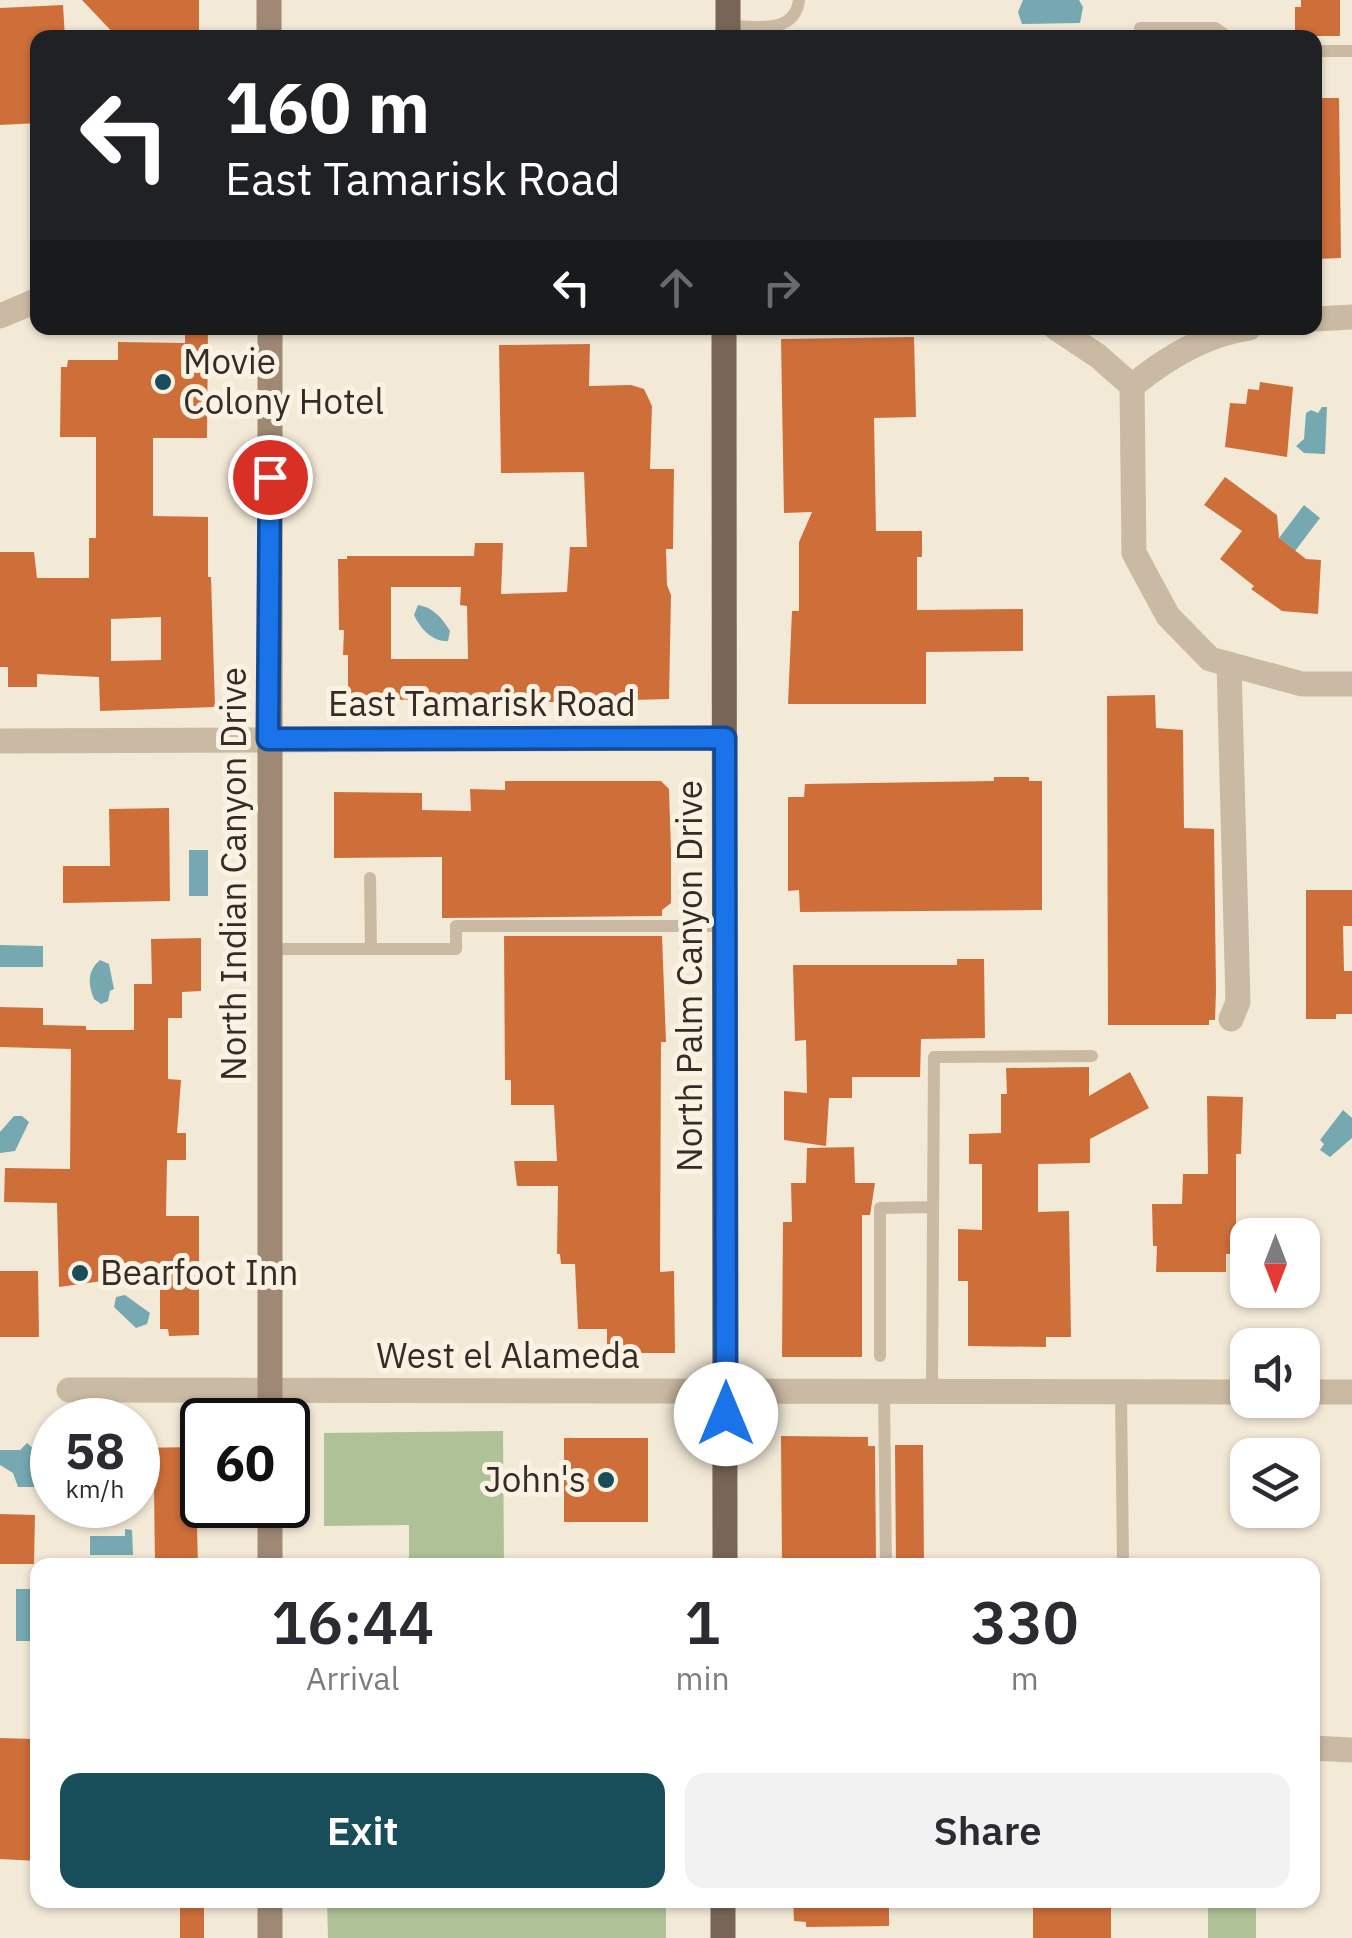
<!DOCTYPE html>
<html lang="en">
<head>
<meta charset="utf-8">
<style>
  :root { --surface:#fff; --page:#f2f2f3; --text:#2b2b33; --muted:#7c7c81; --accent:#184e5a }
  body { margin:0; font-family:"IBM Plex Sans",sans-serif; background:var(--page); color:var(--text); height:100vh; display:flex; flex-direction:column; font-size:38px; white-space:nowrap }
  * { box-sizing:border-box; margin:0 }
  p { font-size:32px; color:var(--muted) }
  .icon { flex:none; width:55px; height:55px; fill:none; stroke:currentColor; stroke-width:2; stroke-linecap:round; stroke-linejoin:round }
  .map { position:relative; flex:1; overflow:hidden }
  .sheet { position:absolute; left:30px; top:1558px; width:1290px; height:350px; display:flex; flex-direction:column; background:var(--surface); border-radius:20px; box-shadow:0 2px 8px #0004 }
  .sheet>* { flex:none }
  .hud { position:absolute; left:30px; top:30px; width:1292px; height:305px; border-radius:20px; box-shadow:0 2px 8px #0004; background:#202124; color:#fff; overflow:hidden }
  .needle { width:65px; rotate:180deg }
  .controls { position:absolute; left:1230px; top:1218px; display:grid; gap:20px }
  .controls a { display:grid; place-items:center; width:90px; height:90px; border-radius:20px; background:var(--surface); box-shadow:0 2px 8px #0004; font-size:50px }
  .speed { position:absolute; left:30px; top:1398px; display:flex; gap:20px; font-size:50px; font-weight:700; text-align:center }
  .speed>* { display:grid; place-content:center; width:130px; height:130px; border-radius:50%; background:var(--surface); box-shadow:0 2px 8px #0004; line-height:1 }
  .speed small { font-size:25px; font-weight:400 }
  .speed .limit { border:5px solid #111; border-radius:15px; background:#fff; color:#111 }
  .pin { position:absolute; display:grid; place-items:center; width:85px; height:85px; color:#fff; margin:-42px; border:5px solid #fff; border-radius:50%; box-shadow:0 2px 10px #0007 }
  .me { position:absolute; width:110px; margin:-55px; rotate:0deg; stroke-linejoin:round; filter:drop-shadow(0 0 8px #0008) }
  .turn { display:flex; align-items:center; gap:35px; height:210px; padding:0 30px; font-size:45px }
  .turn .icon { width:130px; height:130px; stroke-width:2.5 }
  .turn b { display:block; font-size:70px; line-height:85px }
  .lanes { display:flex; align-items:center; height:95px; padding:0 30px; background:#0003; justify-content:center; gap:50px; direction:ltr }
  .lanes .off { opacity:.35 }
  .eta { display:flex; justify-content:space-evenly; align-items:center; height:170px; text-align:center }
  .eta b { font-size:60px; font-weight:600; line-height:70px }
  .action { display:flex; gap:20px; margin-top:auto; padding:20px 30px }
  .action a { flex:1; height:115px; border-radius:20px; background:var(--accent); color:#fff; font-size:40px; font-weight:600; line-height:115px; text-align:center }
  .action a+a { background:var(--page); color:var(--text) }
  .map>svg:first-child { display:block }
  .green { fill:#afc297 }
  .water { fill:#75a8b1 }
  .building { fill:#ce6f3a; fill-rule:evenodd }
  .lines { fill:none; stroke-linecap:round; stroke-linejoin:round }
  .service { stroke:#cbbaa3; stroke-width:12 }
  .minor { stroke:#cbbaa3; stroke-width:25 }
  .secondary { stroke:#9f8974; stroke-width:25 }
  .primary { stroke:#796555; stroke-width:25 }
  .route-casing { stroke:#114b97; stroke-width:25 }
  .route { stroke:#1a73e8; stroke-width:18 }
  .poi-dot { fill:#184e5a; stroke:#faf3e4; stroke-width:4 }
  .labels { text-anchor:middle; stroke-width:10; stroke-linejoin:round; paint-order:stroke }
  .poi-label { font-size:35px; fill:#362c25; stroke:#faf3e4; text-anchor:start }
  .street-label { font-size:35px; fill:#362c25; stroke:#faf3e4 }
</style>
</head>
<body>
<div class="map">
<svg width="1352" height="1938" viewBox="0 0 1352 1938">
  <rect width="100%" height="100%" fill="#f3e9d7"/>
  <path class="green" d="M 503,1431 L 504,1565 L 409,1565 L 409,1525 L 324,1526 L 324,1433 Z
    M 327,1900 L 666,1900 L 666,1938 L 328,1938 Z
    M 1208,1904 L 1256,1904 L 1256,1938 L 1208,1938 Z"/>
  <path class="water" d="M 1023,0 L 1079,0 L 1083,7 L 1080,23 L 1022,24 L 1018,12 Z
    M 1322,407 L 1327,407 L 1325,454 L 1304,453 L 1296,446 L 1304,439 L 1306,413 L 1311,410 L 1318,413 Z
    M 1304,505 L 1320,518 L 1295,551 L 1279,538 Z
    M 418,605 C 433,607 442,618 450,631 L 448,641 C 432,642 420,628 414,615 Z
    M 189,850 L 208,850 L 208,896 L 189,896 Z
    M 0,945 L 43,946 L 43,967 L 0,967 Z
    M 100,960 L 109,964 L 114,989 L 110,991 L 108,1001 L 101,1004 L 94,999 C 88,985 87,971 100,960 Z
    M 1343,1110 L 1352,1118 L 1352,1138 L 1330,1157 L 1320,1150 L 1324,1144 L 1320,1140 Z
    M 14,1116 L 22,1116 L 29,1122 L 15,1151 L 0,1153 L 0,1132 Z
    M 125,1295 L 150,1313 L 147,1324 L 136,1328 L 114,1307 L 116,1297 Z
    M 27,1443 L 42,1456 L 34,1465 L 34,1487 L 18,1487 L 13,1473 L 0,1465 L 0,1450 L 20,1450 Z
    M 125,1529 L 132,1530 L 133,1555 L 90,1555 L 90,1536 L 125,1536 Z
    M 16,1589 L 37,1589 L 37,1641 L 16,1641 Z"/>
  <path class="building" d="M 82,0 L 199,0 L 199,38 L 118,38 Z
    M 1301,0 L 1340,0 L 1340,36 L 1295,36 L 1295,7 L 1301,7 Z
    M 63,5 L 65,38 L 38,38 L 38,123 L 0,125 L 0,8 Z
    M 1315,98 L 1339,98 L 1341,258 L 1315,259 Z
    M 185,328 L 208,328 L 207,438 L 153,438 L 153,516 L 208,517 L 208,577 L 211,577 L 215,707 L 100,711 L 99,677 L 37,674 L 37,687 L 8,687 L 8,667 L 0,667 L 0,552 L 34,552 L 37,578 L 89,578 L 89,538 L 96,538 L 96,437 L 60,437 L 61,367 L 67,367 L 68,360 L 118,360 L 118,342 L 185,343 ZM 161,617 L 161,660 L 111,661 L 111,619 Z
    M 914,337 L 916,417 L 874,418 L 876,531 L 922,531 L 922,557 L 917,557 L 917,610 L 1023,609 L 1023,651 L 926,652 L 926,704 L 788,704 L 792,611 L 799,611 L 799,542 L 812,512 L 784,513 L 781,339 Z
    M 590,344 L 589,386 L 631,385 L 644,389 L 652,406 L 650,469 L 674,469 L 673,549 L 666,549 L 667,585 L 671,595 L 669,699 L 558,702 L 515,702 L 515,699 L 348,700 L 348,655 L 343,655 L 344,630 L 339,630 L 338,559 L 347,559 L 347,556 L 474,556 L 475,543 L 503,543 L 501,594 L 567,592 L 570,547 L 587,547 L 584,472 L 501,473 L 499,345 ZM 391,587 L 461,587 L 460,605 L 467,606 L 468,659 L 391,659 Z
    M 1260,382 L 1293,387 L 1287,457 L 1225,447 L 1230,403 L 1246,404 L 1248,389 L 1259,390 Z
    M 1225,477 L 1277,515 L 1279,538 L 1306,559 L 1321,560 L 1318,614 L 1282,611 L 1251,589 L 1254,586 L 1220,559 L 1242,531 L 1204,505 Z
    M 1155,695 L 1156,728 L 1183,730 L 1184,828 L 1214,829 L 1216,991 L 1215,1020 L 1209,1020 L 1209,1025 L 1108,1025 L 1107,696 Z
    M 994,777 L 1029,777 L 1029,781 L 1042,781 L 1042,910 L 800,912 L 799,890 L 788,891 L 788,797 L 804,797 L 805,784 L 994,781 Z
    M 505,781 L 661,781 L 669,789 L 671,852 L 671,903 L 662,910 L 662,916 L 442,918 L 442,857 L 334,858 L 334,792 L 422,793 L 422,810 L 471,811 L 470,789 L 505,790 Z
    M 169,808 L 170,901 L 63,903 L 63,866 L 110,866 L 109,809 Z
    M 1306,890 L 1352,890 L 1352,926 L 1343,926 L 1344,971 L 1352,971 L 1352,1014 L 1336,1014 L 1336,1019 L 1306,1019 Z
    M 504,936 L 662,936 L 666,1042 L 661,1042 L 660,1272 L 674,1271 L 675,1353 L 607,1353 L 607,1329 L 578,1329 L 575,1264 L 561,1264 L 560,1254 L 557,1254 L 558,1186 L 517,1186 L 514,1161 L 557,1161 L 554,1105 L 511,1105 L 511,1080 L 505,1080 Z
    M 201,938 L 201,991 L 182,992 L 182,1018 L 168,1018 L 168,1079 L 181,1080 L 177,1133 L 186,1133 L 186,1160 L 167,1160 L 166,1216 L 199,1216 L 199,1335 L 169,1336 L 168,1329 L 160,1329 L 160,1264 L 100,1263 L 102,1281 L 59,1287 L 57,1203 L 4,1202 L 5,1168 L 70,1169 L 71,1049 L 0,1047 L 0,1007 L 43,1008 L 43,1025 L 86,1026 L 86,1030 L 134,1030 L 134,984 L 152,984 L 151,939 Z
    M 957,959 L 984,959 L 985,1038 L 921,1039 L 920,1077 L 852,1077 L 852,1098 L 829,1098 L 826,1146 L 784,1140 L 784,1091 L 807,1093 L 806,1040 L 795,1041 L 793,965 L 957,965 Z
    M 1089,1067 L 1089,1096 L 1130,1072 L 1149,1108 L 1090,1139 L 1090,1163 L 1038,1164 L 1038,1212 L 1069,1211 L 1071,1337 L 1046,1337 L 1046,1347 L 968,1346 L 968,1281 L 958,1281 L 958,1229 L 982,1230 L 982,1164 L 969,1164 L 969,1134 L 1001,1133 L 1001,1094 L 1007,1094 L 1006,1068 Z
    M 1207,1096 L 1243,1097 L 1241,1154 L 1236,1154 L 1236,1254 L 1226,1254 L 1226,1272 L 1156,1272 L 1157,1246 L 1153,1246 L 1152,1204 L 1182,1204 L 1183,1174 L 1208,1174 Z
    M 854,1147 L 855,1183 L 875,1183 L 870,1215 L 862,1215 L 862,1357 L 782,1357 L 783,1222 L 792,1222 L 791,1183 L 806,1183 L 807,1148 Z
    M 0,1271 L 38,1271 L 39,1337 L 0,1337 Z
    M 781,1436 L 868,1437 L 868,1446 L 875,1446 L 876,1564 L 782,1565 Z
    M 564,1438 L 648,1438 L 648,1522 L 564,1522 Z
    M 895,1445 L 923,1445 L 924,1564 L 896,1564 Z
    M 195,1447 L 198,1565 L 155,1565 L 154,1487 L 138,1487 L 138,1448 Z
    M 0,1514 L 35,1515 L 34,1564 L 0,1564 Z
    M 0,1738 L 33,1739 L 31,1818 L 38,1818 L 37,1861 L 0,1859 Z
    M 180,1900 L 204,1900 L 204,1938 L 180,1938 Z
    M 793,1900 L 889,1900 L 889,1926 L 806,1927 L 806,1922 L 794,1921 Z
    M 1033,1900 L 1111,1900 L 1111,1938 L 1033,1938 Z"/>
  <g class="lines">
    <path class="service" d="M 728,26 C 755,26 795,35 799,0
      M 1140,28 L 1215,28 L 1229,38
      M 1315,51 L 1352,51
      M 370,878 L 371,949
      M 269,949 L 456,949 L 456,926 L 725,926
      M 880,1356 L 880,1208 L 933,1207
      M 884,1392 L 886,1565
      M 932,1392 L 934,1057 L 1092,1056
      M 1121,1392 L 1123,1565"/>
    <path class="minor" d="M 0,316 L 38,300
      M 1315,319 L 1352,317
      M 1056,328 L 1098,356 L 1132,386
      M 1132,386 L 1134,553 L 1168,616 L 1210,659 L 1302,684 L 1352,684
      M 1132,386 C 1165,359 1206,334 1249,328
      M 1229,664 L 1238,1002 L 1231,1019
      M 0,741 L 725,738
      M 69,1390 L 1248,1392
      M 1302,1392 L 1352,1392
      M 1312,1748 L 1352,1750"/>
    <path class="secondary" d="M 269,0 L 269,38
      M 270,328 L 270,1420
      M 270,1505 L 270,1565
      M 270,1900 L 270,1938"/>
    <path class="primary" d="M 728,38 L 728,0
      M 724,328 L 725,1565
      M 723,1900 L 723,1938"/>
  </g>
  <g class="lines">
    <defs>
      <path id="route" d="M 270,477 L 268,739 L 725,738 L 726,1414"/>
    </defs>
    <use href="#route" class="route-casing"/>
    <use href="#route" class="route"/>
  </g>
  <g class="poi-dot">
    <circle cx="163" cy="382" r="10"/>
    <circle cx="80" cy="1273" r="10"/>
    <circle cx="606" cy="1480" r="10"/>
  </g>
  <g class="labels">
    <g class="poi-label">
      <text x="183" y="374">Movie<tspan x="183" dy="40">Colony Hotel</tspan></text>
      <text x="100" y="1285">Bearfoot Inn</text>
      <text x="586" y="1492" text-anchor="end">John's</text>
    </g>
    <g class="street-label">
      <text x="482" y="716">East Tamarisk Road</text>
      <text transform="translate(234 874) rotate(-90)" y="12">North Indian Canyon Drive</text>
      <text transform="translate(690 976) rotate(-90)" y="12">North Palm Canyon Drive</text>
      <text x="508" y="1368">West el Alameda</text>
    </g>
  </g>
</svg>
<div class="controls">
<a><svg class="needle" viewBox="-14 -14 28 28"><path d="M0-13l5 13h-10z" fill="#e53935"/><path d="M0 13l5-13h-10z" fill="#7c7c81"/></svg></a>
<a><svg class="icon" aria-label="sound" viewBox="0 0 24 24"><path d="M4 9h4l5-4v14l-5-4H4zM17 9q2 3 0 6"/></svg></a>
<a><svg class="icon" aria-label="layers" viewBox="0 0 24 24"><path d="M12 4l9 5-9 5-9-5zM3 14l9 5 9-5"/></svg></a>
</div>
<div class="speed"><div>58<small>km/h</small></div><div class="limit">60</div></div>
<div class="pin" style="left:270px;top:477px;background:#d93025"><svg class="icon" aria-label="arrive" viewBox="0 0 24 24"><path d="M6 21V4h12l-3 4 3 4H6"/></svg></div>
<svg class="me" style="left:726px;top:1414px" viewBox="-20 -20 40 40"><circle r="19" fill="#fff"/><path d="M0-13L10 11 0 6-10 11z" fill="#1a73e8"/></svg>
<div class="hud">
<div class="turn"><svg class="icon" aria-label="left" viewBox="0 0 24 24"><path d="M17 20v-9H6M10 6l-5 5 5 5"/></svg><div><b>160 m</b>East Tamarisk Road</div></div>
<div class="lanes"><svg class="icon" aria-label="left" viewBox="0 0 24 24"><path d="M17 20v-9H6M10 6l-5 5 5 5"/></svg><svg class="icon off" aria-label="ahead" viewBox="0 0 24 24"><path d="M12 20V5M6 11l6-6 6 6"/></svg><svg class="icon off" aria-label="right" viewBox="0 0 24 24"><path d="M7 20v-9h11M14 6l5 5-5 5"/></svg></div>
</div>
<section class="sheet">
<div class="eta">
<div><b>16:44</b><p>Arrival</p></div>
<div><b>1</b><p>min</p></div>
<div><b>330</b><p>m</p></div>
</div>
<div class="action"><a>Exit</a><a>Share</a></div>
</section>
</div>
</body>
</html>
